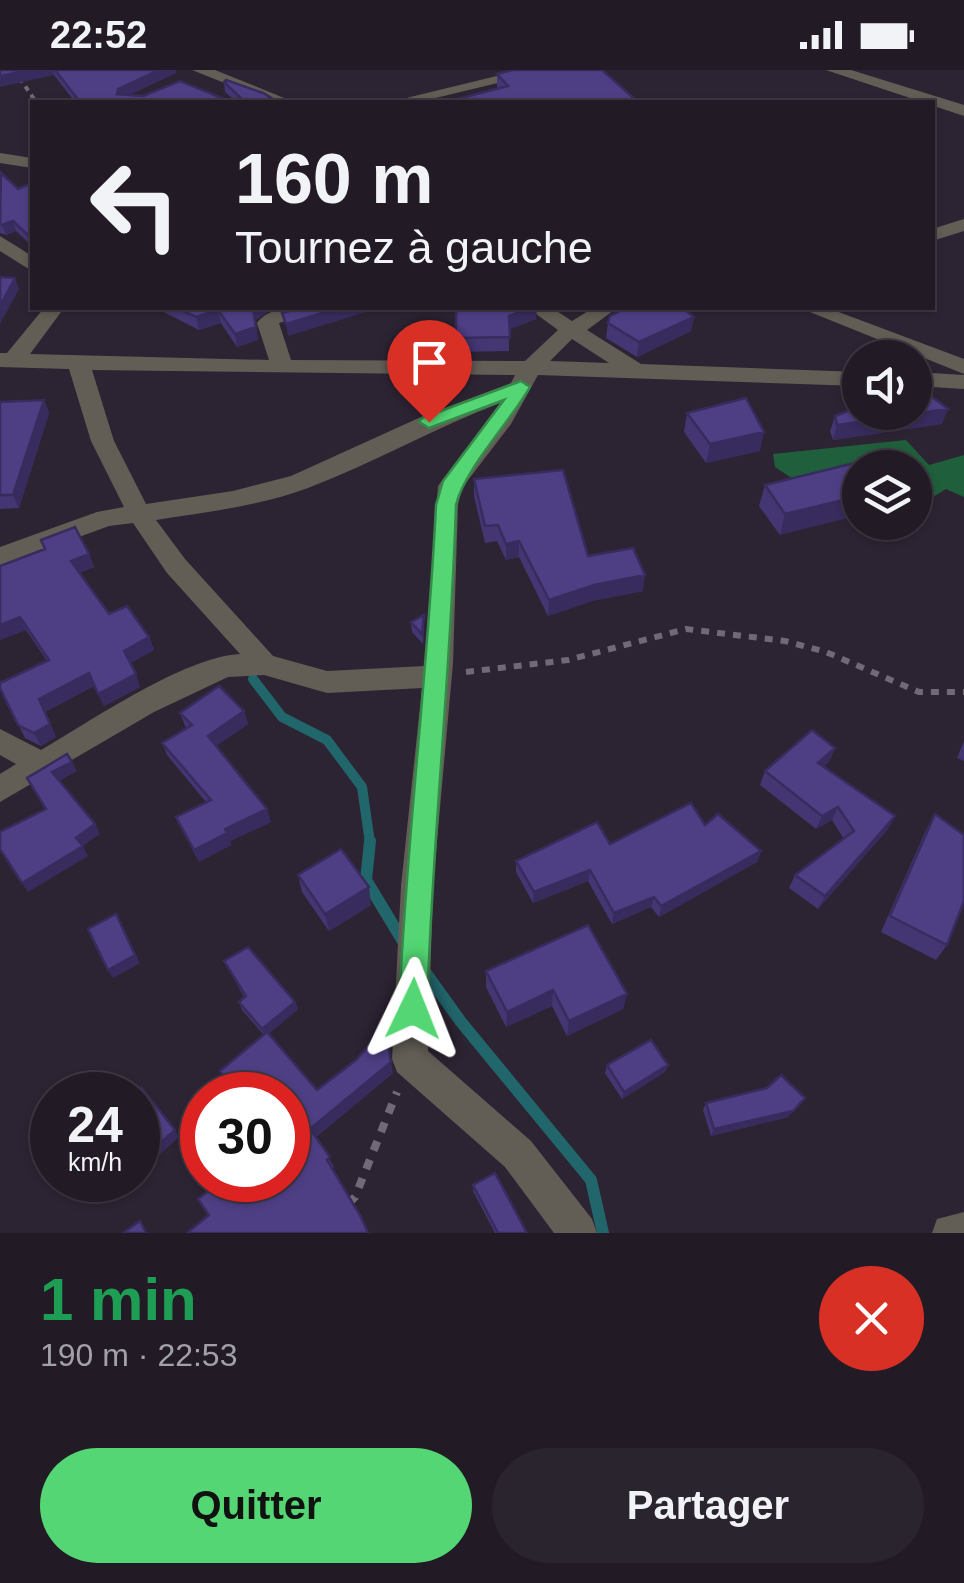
<!DOCTYPE html>
<html lang="fr">
<head>
<meta charset="utf-8">
<style>
  :root { --surface:#221b26; --page:#2a242e; --text:#f1f3f6; --muted:#a2a1a7; --line:#3f3943; --accent:#53d673 }
  body { margin:0; font-family:Arial,sans-serif; background:var(--page); color:var(--text); height:100vh; display:flex; flex-direction:column; font-size:38px; white-space:nowrap }
  * { box-sizing:border-box; margin:0 }
  p { font-size:32px; color:var(--muted) }
  .icon { flex:none; width:55px; height:55px; fill:none; stroke:currentColor; stroke-width:2; stroke-linecap:round; stroke-linejoin:round }
  .map { position:relative; height:1163px; overflow:hidden }
  .side { display:flex; flex-direction:column; background:var(--surface); flex:1 }
  .side>* { flex:none }
  .guide { position:absolute; left:30px; top:30px; width:905px; height:210px; border-radius:0px; box-shadow:0 2px 8px #0004,0 0 0 2px var(--line); background:#221b26; color:var(--text); overflow:hidden }
  .buttons { position:absolute; left:842px; top:270px; display:grid; gap:20px }
  .buttons a { display:grid; place-items:center; width:90px; height:90px; border-radius:50%; background:var(--surface); box-shadow:0 2px 8px #0004,0 0 0 2px var(--line); font-size:50px }
  .speed { position:absolute; left:30px; top:1002px; display:flex; gap:20px; font-size:50px; font-weight:700; text-align:center }
  .speed>* { display:grid; place-content:center; width:130px; height:130px; border-radius:50%; background:var(--surface); box-shadow:0 2px 8px #0004,0 0 0 2px var(--line); line-height:1 }
  .speed small { font-size:25px; font-weight:400 }
  .speed .limit { border:15px solid #d22; background:#fff; color:#111 }
  .pin { position:absolute; display:grid; place-items:center; width:85px; height:85px; color:#fff; margin:-102px -42px; border-radius:50% 50% 50% 0; rotate:-45deg; box-shadow:0 0 10px #0007 }
  .pin .icon { rotate:45deg }
  .me { position:absolute; width:110px; margin:-55px; rotate:2deg; stroke-linejoin:round; filter:drop-shadow(0 0 8px #0008) }
  .turn { display:flex; align-items:center; gap:35px; height:210px; padding:0 40px; font-size:45px }
  .turn .icon { width:130px; height:130px; stroke-width:2.5 }
  .turn b { display:block; font-size:70px; line-height:85px }
  .round { display:grid; place-items:center; flex:none; width:105px; height:105px; border-radius:52px; background:var(--page) }
  .head { display:flex; align-items:center; justify-content:space-between; height:170px; padding:0 40px }
  h1 { font-size:60px; font-weight:700; line-height:75px; color:#1e9e55 }
  .primary-button { display:flex; gap:20px; margin-top:auto; padding:20px 40px }
  .primary-button a { flex:1; height:115px; border-radius:60px; background:var(--accent); color:#111; font-size:40px; font-weight:700; line-height:115px; text-align:center }
  .primary-button a+a { background:var(--page); color:var(--text) }
  .status { display:flex; justify-content:space-between; align-items:center; height:70px; padding:0 50px; background:var(--surface); direction:ltr }
  .status svg { height:28px; fill:currentColor }
  .map>svg:first-child { display:block }
  .green { fill:#205f3c }
  .lines { fill:none; stroke-linecap:round; stroke-linejoin:round }
  .stream-far1 { stroke:#21666b; stroke-width:10 }
  .stream { stroke:#21666b; stroke-width:12 }
  .path-far2 { stroke:#716976; stroke-width:4; stroke-dasharray:5 5; stroke-linecap:butt }
  .path-far1 { stroke:#716976; stroke-width:6; stroke-dasharray:8 8; stroke-linecap:butt }
  .path { stroke:#716976; stroke-width:8; stroke-dasharray:10 10; stroke-linecap:butt }
  .minor { fill:#625e56; fill-rule:evenodd }
  .wall { fill:#433672 }
  .shaded-wall { fill:#372c5d }
  .building { fill:#4e3f85; stroke:#372c5d; stroke-width:2.5 }
  .route { fill:#53d673; stroke:#368b4b; stroke-width:2.5 }
</style>
</head>
<body>
<div class="status"><b>22:52</b><svg viewBox="0 0 49 12"><path d="M0 12V9h3v3zM5 12V6h3v6zM10 12V3h3v9zM15 12V0h3v12zM26 1h20v11H26zM47 4h2v5h-2z"/></svg></div>
<div class="map">
<svg width="964" height="1163" viewBox="0 0 964 1163">
  <rect width="100%" height="100%" fill="#2d2433"/>
  <path class="green" d="M 906,370 L 929,395 L 964,385 L 964,427 L 946,419 L 915,438 L 915,398 L 860,398 L 860,452 L 891,453 L 875,463 L 775,397 L 773,384 Z"/>
  <g class="lines">
    <path class="stream-far1" d="M 253,609 L 282,647 L 327,670 L 362,717 L 370,773"/>
    <path class="stream" d="M 370,771 L 366,810 L 404,873
      M 423,899 L 461,952 L 591,1110 L 603,1163"/>
    <path class="path-far2" d="M 14,0 L 34,29 L 50,32"/>
    <path class="path-far1" d="M 466,602 L 568,590 L 686,559 L 785,571 L 826,582 L 919,622 L 964,622"/>
    <path class="path" d="M 348,1134 L 355,1127 L 397,1022"/>
    <path class="minor" d="M 192,0 L 215,0 L 294,32 L 272,32 Z
      M 521,0 L 551,0 L 419,32 L 390,32 Z
      M 826,0 L 851,0 L 964,35 L 964,46 Z
      M 0,83 L 32,88 L 32,98 L 0,93 Z
      M 964,149 L 964,161 L 932,171 L 932,159 Z
      M 0,166 L 32,186 L 32,201 L 0,181 Z
      M 44,238 L 64,238 L 30,284 L 269,290 L 257,253 C 271,235 295,238 316,238 L 313,242 L 279,253 L 291,290 L 525,291 L 558,260 L 528,238 L 552,238 L 572,251 L 593,238 L 617,238 L 587,260 L 641,294 L 860,302 L 860,316 L 538,305 L 511,354 L 462,418 L 458,435 L 453,593 L 433,816 L 428,981 L 531,1071 L 592,1149 L 597,1163 L 554,1163 L 505,1097 L 397,1002 L 392,989 L 401,816 L 422,618 L 327,623 L 264,605 L 228,607 L 154,642 L 0,732 L 0,704 L 16,694 L 0,685 L 0,659 L 41,680 C 91,651 184,587 240,584 L 167,503 L 133,453 L 109,456 L 0,496 L 0,477 L 97,442 L 124,437 L 91,371 L 69,299 L 0,297 L 0,283 L 7,283 ZM 572,269 L 609,293 L 550,291 ZM 92,300 L 515,305 L 511,313 L 421,347 L 291,406 L 233,421 L 146,434 L 114,371 ZM 500,333 L 438,416 L 425,596 L 327,601 L 273,586 L 185,489 L 156,450 C 207,442 260,436 308,418 C 373,393 435,358 500,333 Z
      M 800,238 L 828,238 L 964,289 L 964,304 Z
      M 915,302 L 964,305 L 964,319 L 915,316 Z
      M 964,1142 L 964,1163 L 932,1163 L 937,1149 Z"/>
  </g>
  <path class="wall" d="M 0,0 L 176,0 L 176,3 L 129,25 L 232,32 L 75,32 L 54,5 Z
    M 602,0 L 498,18 L 497,17 L 497,4 Z
    M 224,12 L 278,32 L 236,32 L 225,22 Z
    M 0,104 L 18,119 L 32,113 L 32,176 L 16,161 L 6,165 L 0,163 Z
    M 156,238 L 274,238 L 255,250 L 258,270 L 237,277 L 221,253 L 199,260 Z
    M 456,238 L 536,249 L 509,259 L 509,281 L 457,282 Z
    M 694,247 L 691,261 L 637,287 L 606,268 L 608,253 Z
    M 44,330 L 49,343 L 19,438 L 0,439 L 0,332 Z
    M 687,343 L 760,381 L 706,393 L 684,362 Z
    M 835,346 L 942,354 L 833,370 L 830,361 Z
    M 879,387 L 780,465 L 759,436 L 765,415 Z
    M 474,409 L 588,486 L 643,521 L 592,531 L 548,546 L 519,487 L 506,490 L 497,471 L 485,473 L 474,426 Z
    M 89,484 L 94,497 L 79,503 L 109,544 L 149,567 L 154,580 L 130,593 L 140,617 L 104,636 L 94,616 L 45,642 L 56,667 L 41,676 L 25,668 L 0,618 L 47,591 L 26,560 L 0,570 Z
    M 424,545 L 424,556 L 423,574 L 412,562 L 411,552 Z
    M 244,641 L 248,654 L 216,676 L 271,752 L 230,771 L 231,775 L 199,792 L 176,747 L 206,732 L 167,685 L 162,673 L 186,658 L 180,643 Z
    M 964,671 L 964,691 L 957,688 Z
    M 835,678 L 829,692 L 823,697 L 888,759 L 818,839 L 789,818 L 795,805 L 844,769 L 832,750 L 816,759 L 760,715 L 765,701 Z
    M 935,744 L 947,875 L 936,890 L 881,862 L 925,762 Z
    M 705,755 L 761,781 L 757,792 L 659,847 L 651,837 L 612,854 L 588,811 L 533,833 L 516,802 L 516,791 Z
    M 298,805 L 371,835 L 329,861 L 302,822 Z
    M 224,891 L 295,932 L 298,939 L 268,964 L 317,1020 L 393,1003 L 316,1067 L 334,1097 L 332,1099 L 288,1110 L 288,1025 L 237,1025 L 226,1012 L 220,1001 L 263,964 L 242,940 L 239,932 L 244,927 Z
    M 486,901 L 627,924 L 623,939 L 567,966 L 552,936 L 506,957 L 486,917 Z
    M 607,995 L 668,995 L 665,1002 L 622,1029 L 605,1003 Z
    M 805,1028 L 788,1047 L 711,1066 L 703,1040 L 706,1033 Z
    M 473,1115 L 527,1163 L 495,1163 L 473,1121 Z"/>
  <path class="shaded-wall" d="M 29,0 L 53,0 L 54,5 L 0,17 L 0,6 Z
    M 159,0 L 176,0 L 176,3 L 120,29 L 117,24 L 118,19 Z
    M 13,151 L 16,161 L 6,165 L 2,155 Z
    M 15,208 L 19,219 L 0,254 L 0,236 Z
    M 252,238 L 274,238 L 254,250 Z
    M 339,238 L 365,238 L 366,242 L 288,266 L 286,254 Z
    M 531,238 L 537,238 L 536,249 L 509,260 L 509,246 Z
    M 218,240 L 221,253 L 199,260 L 196,247 Z
    M 694,247 L 691,261 L 637,287 L 639,272 Z
    M 256,257 L 258,270 L 237,277 L 235,264 Z
    M 44,330 L 49,343 L 19,438 L 13,425 Z
    M 948,339 L 942,354 L 833,370 L 837,355 Z
    M 764,362 L 760,381 L 706,393 L 710,374 Z
    M 860,426 L 860,445 L 780,465 L 785,444 Z
    M 519,471 L 519,487 L 506,490 L 506,474 Z
    M 89,484 L 94,497 L 76,504 L 71,491 Z
    M 645,505 L 643,521 L 592,531 L 548,546 L 549,530 L 594,515 Z
    M 20,547 L 26,560 L 0,570 L 0,555 Z
    M 149,567 L 154,580 L 129,594 L 124,581 Z
    M 89,603 L 94,616 L 45,642 L 56,667 L 41,676 L 34,663 L 39,629 Z
    M 136,604 L 140,617 L 104,636 L 98,624 Z
    M 244,641 L 248,654 L 212,679 L 208,666 Z
    M 835,678 L 829,692 L 812,707 L 818,693 Z
    M 72,692 L 77,701 L 57,712 L 52,702 Z
    M 838,737 L 832,750 L 816,759 L 822,746 Z
    M 267,739 L 271,752 L 230,771 L 231,775 L 199,792 L 194,780 L 225,759 Z
    M 895,746 L 888,759 L 818,839 L 825,826 Z
    M 95,754 L 100,764 L 81,777 L 76,768 Z
    M 83,776 L 88,786 L 28,822 L 22,813 Z
    M 761,781 L 757,792 L 659,847 L 661,836 Z
    M 590,800 L 588,811 L 533,833 L 534,822 Z
    M 369,817 L 371,835 L 329,861 L 325,844 Z
    M 654,827 L 651,837 L 612,854 L 614,843 Z
    M 120,853 L 140,893 L 113,908 L 108,900 Z
    M 553,920 L 552,936 L 506,957 L 507,942 Z
    M 627,924 L 623,939 L 567,966 L 569,951 Z
    M 295,932 L 298,939 L 265,967 L 262,959 Z
    M 391,992 L 393,1003 L 314,1069 L 310,1059 Z
    M 668,995 L 665,1002 L 622,1029 L 624,1022 Z
    M 805,1028 L 788,1047 L 711,1066 L 714,1059 Z
    M 175,1060 L 179,1067 L 154,1090 L 149,1083 Z"/>
  <path class="building" d="M 0,0 L 29,0 L 0,6 Z
    M 55,0 L 159,0 L 118,19 L 117,24 L 143,26 L 180,11 L 232,32 L 80,32 Z
    M 513,0 L 602,0 L 638,32 L 446,32 L 508,16 L 497,4 Z
    M 226,10 L 263,23 L 278,32 L 245,32 L 224,12 Z
    M 1,103 L 18,119 L 32,113 L 32,169 L 13,151 L 2,155 L 0,154 Z
    M 0,207 L 15,208 L 0,236 Z
    M 177,238 L 253,238 L 256,257 L 235,264 L 218,240 L 196,247 Z
    M 299,238 L 339,238 L 286,254 L 282,243 Z
    M 456,238 L 531,238 L 509,246 L 510,267 L 456,268 Z
    M 625,238 L 683,238 L 694,247 L 639,272 L 608,253 L 610,246 Z
    M 915,314 L 948,339 L 837,355 L 835,346 L 860,336 L 860,342 L 915,342 Z
    M 746,328 L 764,362 L 710,374 L 687,343 Z
    M 44,330 L 13,425 L 0,425 L 0,332 Z
    M 879,387 L 887,398 L 860,398 L 860,426 L 785,444 L 765,415 Z
    M 563,400 L 588,486 L 633,478 L 645,505 L 594,515 L 549,530 L 519,471 L 506,474 L 498,455 L 485,456 L 474,409 Z
    M 75,457 L 89,484 L 71,491 L 109,544 L 127,536 L 149,567 L 124,581 L 136,604 L 98,624 L 89,603 L 39,629 L 50,654 L 34,663 L 18,655 L 0,618 L 0,613 L 49,590 L 20,547 L 0,555 L 0,496 L 45,479 L 41,470 Z
    M 424,545 L 422,564 L 411,552 Z
    M 219,616 L 244,641 L 208,666 L 267,739 L 225,759 L 227,763 L 194,780 L 176,747 L 211,730 L 162,673 L 192,655 L 180,643 Z
    M 812,660 L 835,678 L 818,693 L 895,746 L 825,826 L 795,805 L 854,761 L 838,737 L 822,746 L 765,701 Z
    M 67,684 L 72,692 L 52,702 L 95,754 L 76,768 L 83,776 L 22,813 L 0,779 L 0,762 L 46,739 L 27,708 Z
    M 691,733 L 705,755 L 718,744 L 761,781 L 661,836 L 654,827 L 614,843 L 590,800 L 534,822 L 516,791 L 597,752 L 610,774 Z
    M 935,744 L 964,765 L 964,831 L 947,875 L 890,846 Z
    M 341,779 L 369,817 L 325,844 L 298,805 Z
    M 116,844 L 135,885 L 108,900 L 88,859 Z
    M 588,855 L 627,924 L 569,951 L 553,920 L 507,942 L 486,901 Z
    M 248,877 L 295,932 L 262,959 L 239,932 L 246,926 L 224,891 Z
    M 385,957 L 391,992 L 310,1059 L 330,1087 L 327,1090 L 361,1147 L 368,1163 L 187,1163 L 209,1145 L 198,1129 L 222,1110 L 288,1110 L 288,1025 L 240,1025 L 220,1001 L 267,962 L 317,1020 L 356,990 Z
    M 651,970 L 668,995 L 624,1022 L 607,995 Z
    M 781,1005 L 805,1028 L 793,1041 L 714,1059 L 706,1033 L 767,1018 Z
    M 141,1017 L 175,1060 L 149,1083 L 138,1068 L 138,1025 L 132,1025 Z
    M 495,1103 L 527,1163 L 498,1163 L 473,1115 Z
    M 140,1151 L 146,1163 L 123,1163 Z"/>
  <path class="route" d="M 521,311 L 530,317 C 510,352 464,400 456,435 C 451,604 432,771 427,939 L 423,949 L 413,953 L 403,949 L 399,939 C 406,770 428,604 436,435 L 443,411 L 504,330 L 429,358 L 419,352 L 422,348 Z"/>
</svg>
<div class="buttons">
<a><svg class="icon" aria-label="sound" viewBox="0 0 24 24"><path d="M4 9h4l5-4v14l-5-4H4zM17 9q2 3 0 6"/></svg></a>
<a><svg class="icon" aria-label="layers" viewBox="0 0 24 24"><path d="M12 4l9 5-9 5-9-5zM3 14l9 5 9-5"/></svg></a>
</div>
<div class="speed"><div>24<small>km/h</small></div><div class="limit">30</div></div>
<div class="pin" style="left:429px;top:352px;background:#d93025"><svg class="icon" aria-label="arrive" viewBox="0 0 24 24"><path d="M6 21V4h12l-3 4 3 4H6"/></svg></div>
<svg class="me" style="left:413px;top:939px" viewBox="-20 -20 40 40"><path d="M0-17L14 15 0 8-14 15z" fill="#53d673" stroke="#fff" stroke-width="4"/></svg>
<div class="guide">
<div class="turn"><svg class="icon" aria-label="left" viewBox="0 0 24 24"><path d="M17 20v-9H6M10 6l-5 5 5 5"/></svg><div><b>160 m</b>Tournez à gauche</div></div>
</div>
</div>
<section class="side">
<div class="head"><div><h1>1 min</h1><p>190 m · 22:53</p></div><a class="round" style="background:#d93025;color:#fff"><svg class="icon" aria-label="close" viewBox="0 0 24 24"><path d="M6 6l12 12M18 6L6 18"/></svg></a></div>
<div class="primary-button"><a>Quitter</a><a>Partager</a></div>
</section>
</body>
</html>
